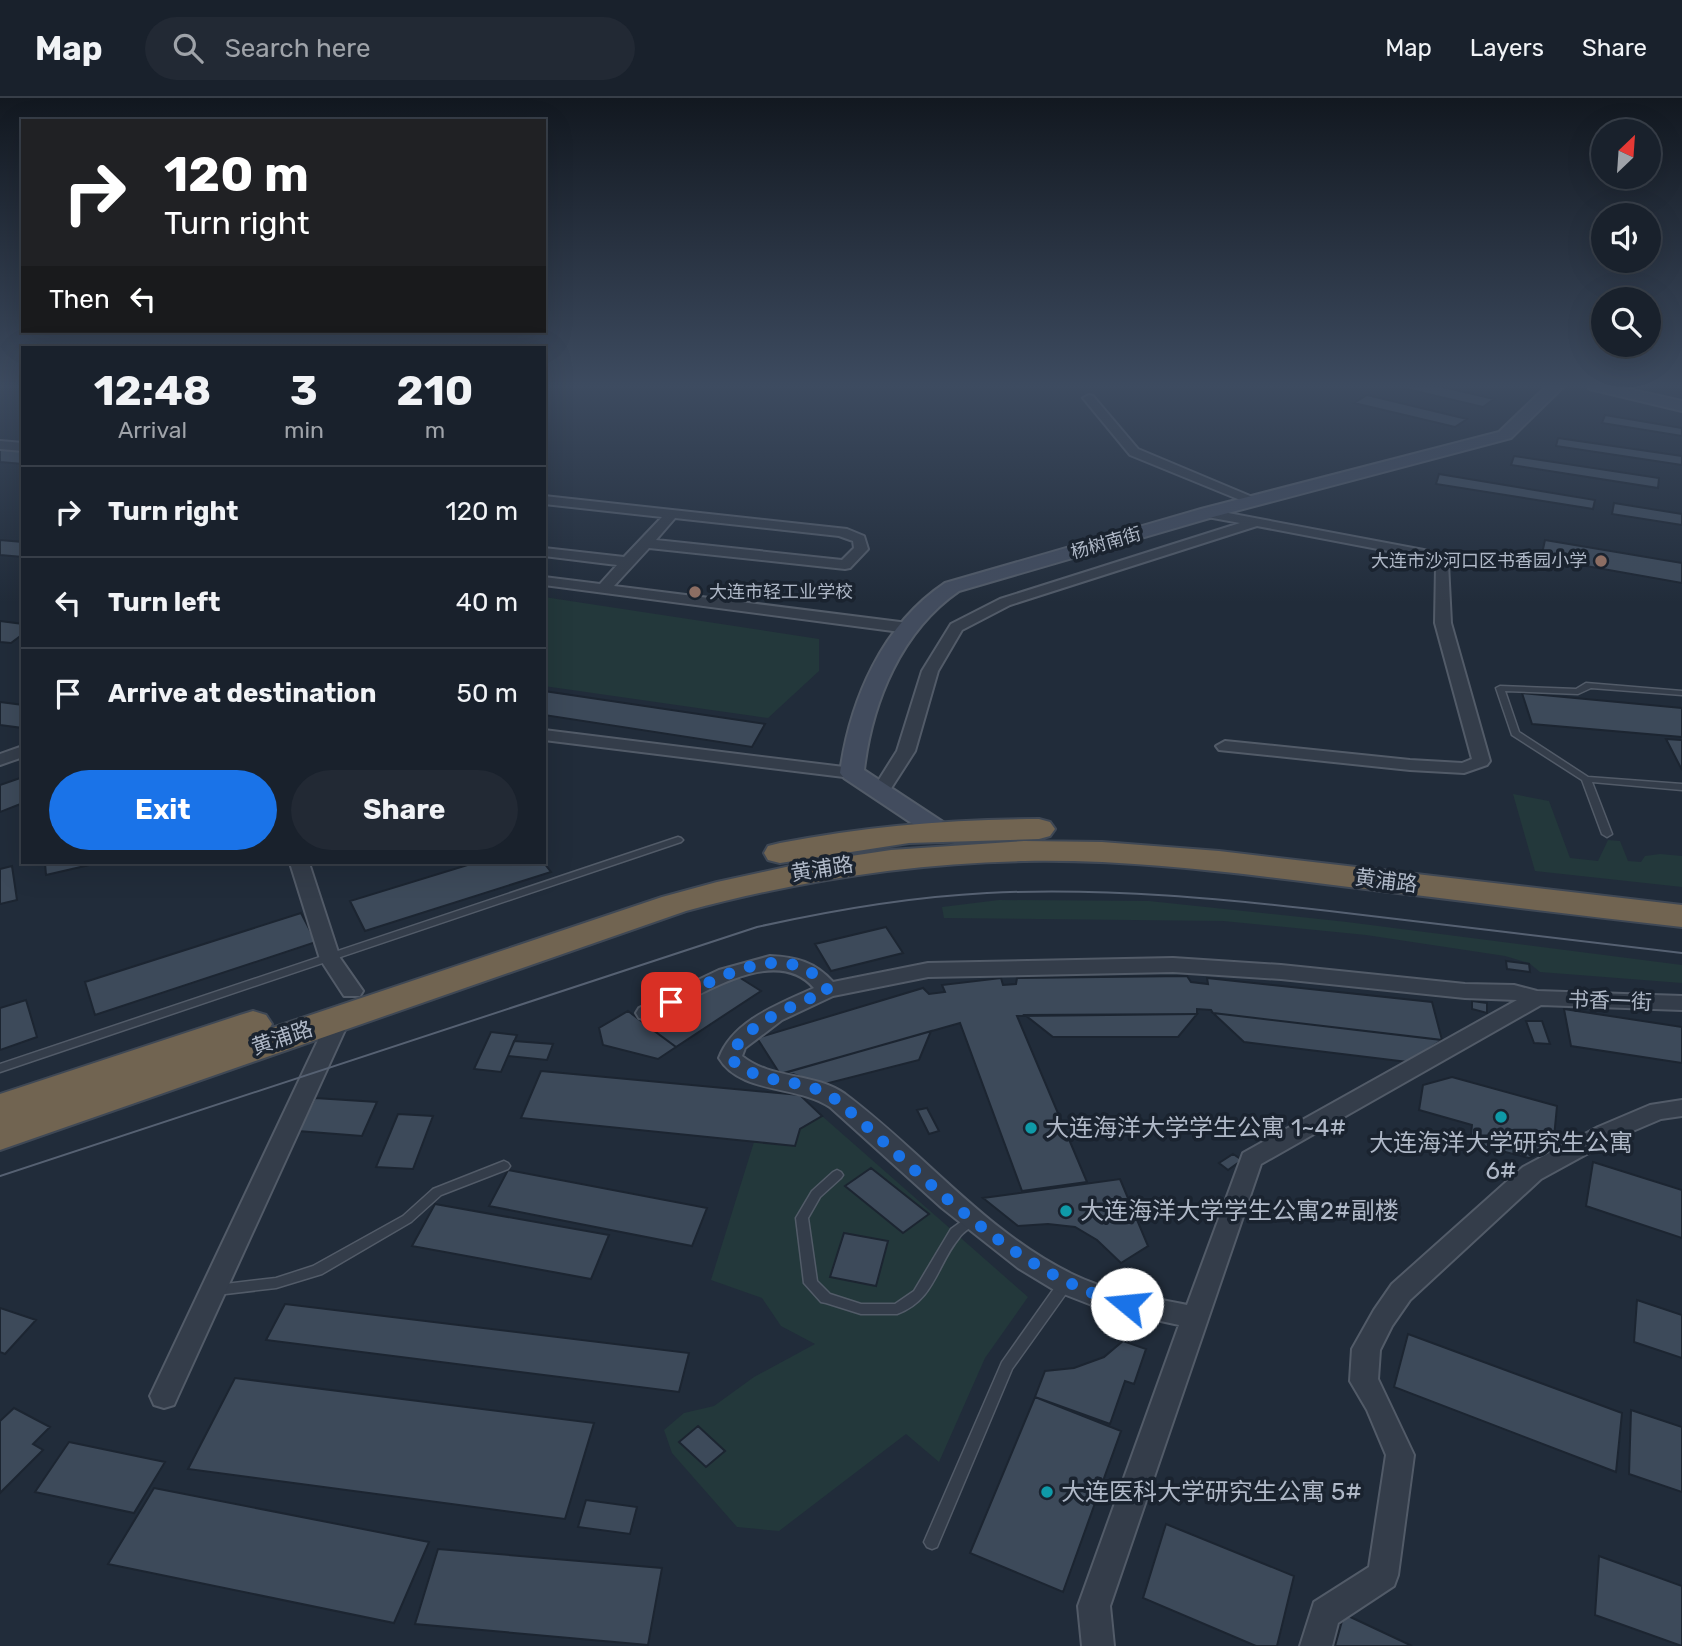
<!DOCTYPE html>
<html lang="en">
<head>
<meta charset="utf-8">
<style>
  :root { --surface:#19212c; --page:#222934; --text:#f1f3f6; --muted:#9fa3a9; --line:#373e48; --accent:#1a73e8 }
  body { margin:0; font-family:Rubik,"Noto Sans SC",sans-serif; background:var(--page); color:var(--text); height:100vh; display:flex; flex-direction:column; font-size:26px; white-space:nowrap }
  * { box-sizing:border-box; margin:0 }
  p { font-size:23px; color:var(--muted) }
  .icon { flex:none; width:38px; height:38px; fill:none; stroke:currentColor; stroke-width:2; stroke-linecap:round; stroke-linejoin:round }
  .map { position:relative; flex:1; overflow:hidden }
  .panel { position:absolute; left:21px; top:248px; width:525px; height:518px; display:flex; flex-direction:column; background:var(--surface); border-radius:0px; box-shadow:0 7px 28px #0002,0 0 0 2px var(--line) }
  .panel>* { flex:none }
  .banner { position:absolute; left:21px; top:21px; width:525px; height:214px; border-radius:0px; box-shadow:0 7px 28px #0002,0 0 0 2px var(--line); background:#202124; color:#fff; overflow:hidden }
  .needle { width:46px; rotate:25deg }
  .controls { position:absolute; left:1591px; top:21px; display:grid; gap:14px }
  .controls a { display:grid; place-items:center; width:70px; height:70px; border-radius:50%; background:var(--surface); box-shadow:0 7px 28px #0002,0 0 0 2px var(--line); font-size:35px }
  .pin { position:absolute; display:grid; place-items:center; width:60px; height:60px; color:#fff; margin:-30px; border-radius:14px; box-shadow:0 4px 10px #0006 }
  .me { position:absolute; width:77px; margin:-38px; rotate:287deg; stroke-linejoin:round; filter:drop-shadow(0 0 5px #0008) }
  .turn { display:flex; align-items:center; gap:24px; height:147px; padding:0 28px; font-size:32px }
  .turn .icon { width:91px; height:91px; stroke-width:2.5 }
  .turn b { display:block; font-size:49px; line-height:60px }
  .then { display:flex; align-items:center; height:66px; padding:0 28px; background:#0003; gap:14px; font-size:26px }
  .eta { display:flex; justify-content:space-evenly; align-items:center; height:119px; text-align:center }
  .eta b { font-size:42px; font-weight:700; line-height:49px }
  .action { display:flex; gap:14px; margin-top:auto; padding:14px 28px }
  .action a { flex:1; height:80px; border-radius:42px; background:var(--accent); color:#fff; font-size:28px; font-weight:700; line-height:80px; text-align:center }
  .action a+a { background:var(--page); color:var(--text) }
  ul { padding:0; list-style:none }
  li { display:flex; align-items:center; gap:21px; height:91px; padding:0 28px; border-top:2px solid var(--line) }
  li div { flex:1 }
  li b { display:block; font-size:26px }
  li em { font-style:normal }
  header { display:flex; align-items:center; gap:42px; box-sizing:border-box; height:98px; padding:0 35px; background:var(--surface); border-bottom:2px solid var(--line) }
  header strong { font-size:33px }
  nav { display:flex; gap:38px; margin-inline-start:auto; font-size:24px }
  .search { width:490px; height:63px; background:var(--page); display:flex; align-items:center; gap:18px; box-sizing:border-box; padding:0 24px; border-radius:38px; color:var(--muted); font-size:26px }
  .map>svg:first-child { display:block }
  .green { fill:#23383b }
  .building { fill:#3d4a5a; stroke:#1c2531; stroke-width:2 }
  .lines { fill:none; stroke-linecap:round; stroke-linejoin:round }
  .lane-casing { stroke:#525b68; stroke-width:3 }
  .street-casing { stroke:#525b68; stroke-width:4 }
  .secondary-casing { stroke:#525b68; stroke-width:4 }
  .highway-casing { stroke:#3f4855; stroke-width:4 }
  .lane { fill:#343d4a; fill-rule:evenodd }
  .street { fill:#343d4a; fill-rule:evenodd }
  .secondary { fill:#424c5e; fill-rule:evenodd }
  .highway { fill:#716451; fill-rule:evenodd }
  .tram { stroke:#566172; stroke-width:2 }
  .route { stroke:#1a73e8; stroke-width:12; stroke-dasharray:0 21.6 }
  .education-dot { fill:#8d6e63; stroke:#1a232f; stroke-width:2.5 }
  .culture-dot { fill:#0f9aa8; stroke:#1a232f; stroke-width:2.5 }
  .labels { text-anchor:middle; stroke-width:7; stroke-linejoin:round; paint-order:stroke }
  .far-street-label { font-size:18px; fill:#afb8c7; stroke:#1a232f }
  .far-poi-label { font-size:18px; fill:#afb8c7; stroke:#1a232f; text-anchor:end }
  .street-label { font-size:21px; fill:#afb8c7; stroke:#1a232f }
  .near-poi-label { font-size:24px; fill:#afb8c7; stroke:#1a232f; text-anchor:start }
</style>
</head>
<body>
<header>
<strong>Map</strong>
<div class="search"><svg class="icon" aria-label="search" viewBox="0 0 24 24"><circle cx="10" cy="10" r="6"/><path d="M15 15l6 6"/></svg>Search here</div>
<nav><a>Map</a><a>Layers</a><a>Share</a></nav>
</header>
<div class="map">
<svg width="1682" height="1548" viewBox="0 0 1682 1548">
  <rect width="100%" height="100%" fill="#212c3a"/>
  <path class="green" d="M 544,499 L 819,541 L 819,573 L 768,620 L 544,588 Z
    M 1513,696 L 1549,703 L 1570,760 L 1598,763 L 1608,742 L 1620,743 L 1628,763 L 1641,764 L 1645,758 L 1660,756 L 1682,758 L 1682,789 L 1535,773 Z
    M 999,802 L 1149,803 L 1347,824 L 1682,867 L 1682,885 L 1540,874 L 1529,865 L 1505,858 L 1366,837 L 1223,823 L 944,820 L 942,809 Z
    M 822,1018 L 1028,1199 L 985,1260 L 939,1364 L 906,1336 L 779,1433 L 737,1429 L 672,1355 L 664,1332 L 684,1315 L 714,1308 L 754,1279 L 815,1246 L 781,1228 L 762,1200 L 711,1182 L 754,1044 L 795,1048 L 800,1031 Z"/>
  <path class="building" d="M 1394,288 L 1439,288 L 1494,301 L 1483,309 Z
    M 1367,297 L 1467,321 L 1455,329 L 1354,305 Z
    M 1605,317 L 1682,330 L 1682,338 L 1602,325 Z
    M 1558,340 L 1682,358 L 1682,367 L 1556,348 Z
    M 0,351 L 23,353 L 23,366 L 0,364 Z
    M 1514,358 L 1659,380 L 1658,390 L 1511,367 Z
    M 1439,376 L 1595,402 L 1593,411 L 1436,386 Z
    M 1614,405 L 1682,416 L 1682,427 L 1612,416 Z
    M 0,442 L 23,444 L 23,459 L 0,457 Z
    M 1545,442 L 1682,465 L 1682,485 L 1541,460 Z
    M 0,523 L 23,526 L 23,536 L 11,545 L 0,544 Z
    M 544,593 L 765,626 L 752,649 L 544,617 Z
    M 1522,595 L 1682,610 L 1682,639 L 1532,626 Z
    M 0,604 L 23,607 L 23,630 L 0,627 Z
    M 1666,641 L 1682,642 L 1682,672 Z
    M 23,679 L 23,705 L 0,714 L 0,687 Z
    M 45,765 L 98,765 L 46,777 Z
    M 474,765 L 544,765 L 551,774 L 365,833 L 350,803 Z
    M 12,768 L 17,802 L 0,806 L 0,771 Z
    M 301,815 L 316,844 L 95,917 L 85,884 Z
    M 886,829 L 903,855 L 831,873 L 815,846 Z
    M 1506,863 L 1529,866 L 1530,874 L 1507,871 Z
    M 734,876 L 761,893 L 676,949 L 649,929 Z
    M 1187,878 L 1191,884 L 1208,886 L 1207,880 L 1432,904 L 1442,942 L 1213,915 L 1211,912 L 1197,911 L 1197,916 L 1017,918 L 1087,1084 L 1022,1093 L 960,925 L 780,976 L 757,940 L 923,890 L 929,896 L 945,894 L 942,887 L 1001,880 L 1003,887 L 1016,886 L 1017,880 Z
    M 26,902 L 37,939 L 0,952 L 0,910 Z
    M 1472,903 L 1487,905 L 1487,915 L 1472,911 Z
    M 1564,911 L 1682,929 L 1682,965 L 1571,948 Z
    M 628,913 L 649,929 L 676,949 L 658,961 L 603,947 L 599,930 Z
    M 1213,915 L 1442,942 L 1408,964 L 1244,944 Z
    M 1197,916 L 1178,939 L 1053,939 L 1025,917 Z
    M 1526,923 L 1542,923 L 1550,946 L 1534,945 Z
    M 931,933 L 919,962 L 821,987 L 788,974 Z
    M 491,934 L 517,937 L 501,974 L 474,971 Z
    M 514,943 L 553,946 L 547,962 L 508,958 Z
    M 541,973 L 800,997 L 822,1018 L 800,1031 L 795,1048 L 521,1020 Z
    M 1452,979 L 1557,1008 L 1553,1050 L 1529,1060 L 1470,1045 L 1472,1027 L 1419,1012 L 1423,987 Z
    M 315,1000 L 377,1004 L 362,1038 L 298,1033 Z
    M 927,1010 L 939,1033 L 929,1036 L 917,1012 Z
    M 398,1016 L 433,1018 L 413,1071 L 376,1069 Z
    M 1233,1056 L 1242,1062 L 1228,1072 L 1219,1065 Z
    M 1593,1064 L 1682,1092 L 1682,1140 L 1586,1108 Z
    M 871,1070 L 929,1116 L 903,1135 L 845,1088 Z
    M 508,1072 L 707,1110 L 692,1148 L 489,1108 Z
    M 1120,1081 L 1148,1148 L 1121,1165 L 1097,1142 L 1075,1129 L 1048,1126 L 1018,1128 L 983,1100 Z
    M 435,1106 L 609,1137 L 591,1181 L 412,1148 Z
    M 844,1135 L 888,1143 L 876,1188 L 830,1179 Z
    M 1637,1202 L 1682,1217 L 1682,1260 L 1634,1244 Z
    M 285,1206 L 689,1255 L 679,1294 L 266,1242 Z
    M 0,1210 L 36,1222 L 5,1256 L 0,1254 Z
    M 1408,1236 L 1622,1315 L 1616,1374 L 1394,1289 Z
    M 1123,1243 L 1146,1251 L 1134,1286 L 1125,1283 L 1110,1326 L 1035,1299 L 1045,1273 L 1074,1270 L 1104,1259 Z
    M 235,1280 L 594,1325 L 565,1421 L 188,1371 Z
    M 1035,1299 L 1121,1333 L 1063,1494 L 970,1455 Z
    M 14,1310 L 50,1329 L 33,1346 L 43,1352 L 0,1395 L 0,1323 Z
    M 1631,1312 L 1682,1329 L 1682,1394 L 1629,1376 Z
    M 698,1328 L 725,1353 L 706,1369 L 679,1344 Z
    M 69,1344 L 165,1364 L 134,1415 L 35,1394 Z
    M 154,1390 L 429,1444 L 394,1525 L 108,1466 Z
    M 586,1402 L 637,1409 L 630,1436 L 578,1429 Z
    M 1166,1426 L 1294,1478 L 1277,1548 L 1256,1548 L 1143,1500 Z
    M 438,1451 L 662,1470 L 648,1547 L 415,1526 Z
    M 1599,1458 L 1682,1488 L 1682,1548 L 1595,1517 Z
    M 1344,1516 L 1412,1548 L 1335,1548 Z"/>
  <g class="lines">
    <defs>
      <path id="lane" d="M 1586,585 L 1682,593 L 1682,597 L 1591,590 L 1578,596 L 1505,593 L 1519,634 L 1588,679 L 1682,686 L 1682,692 L 1592,684 L 1612,736 L 1607,739 L 1602,736 L 1582,682 L 1512,637 L 1496,590 L 1500,588 L 1576,591 Z
        M 678,739 L 681,740 L 683,742 L 681,744 L 0,974 L 0,966 Z
        M 504,1063 L 508,1065 L 510,1068 L 508,1071 L 441,1097 L 411,1124 L 322,1176 L 276,1190 L 217,1197 L 212,1196 L 210,1192 L 212,1188 L 217,1187 L 276,1180 L 313,1168 L 403,1118 L 433,1091 Z
        M 837,1072 L 841,1074 L 843,1077 L 841,1080 L 820,1099 L 808,1120 L 817,1183 L 830,1196 L 861,1206 L 895,1206 L 914,1193 L 951,1131 L 969,1118 L 973,1116 L 977,1118 L 979,1121 C 974,1129 964,1132 959,1140 C 936,1168 935,1202 897,1216 L 861,1216 L 826,1205 L 821,1204 L 804,1185 L 796,1120 L 812,1093 L 833,1074 Z
        M 1065,1181 L 1070,1182 L 1072,1186 L 1070,1190 L 1012,1271 L 937,1449 L 932,1451 L 927,1449 L 924,1444 L 1002,1264 L 1060,1182 Z"/>
      <path id="street" d="M 1089,297 L 1093,298 L 1138,351 L 1262,403 L 1260,406 L 1250,406 L 1130,357 L 1083,300 Z
        M 0,343 L 23,345 L 23,353 L 0,351 Z
        M 544,398 L 847,431 L 864,438 L 868,451 L 850,470 L 845,471 L 649,450 L 614,488 L 908,525 L 916,530 L 908,535 L 544,487 L 544,479 L 600,486 L 617,467 L 544,458 L 544,450 L 624,459 L 662,419 L 544,406 ZM 675,420 L 839,438 L 853,443 L 854,450 L 842,462 L 656,442 Z
        M 1207,411 L 1429,453 L 1448,465 L 1451,525 L 1490,663 L 1487,667 L 1464,675 L 1410,672 L 1219,652 L 1216,648 L 1225,643 L 1410,662 L 1462,665 L 1472,661 L 1435,525 L 1436,469 L 1425,460 L 1257,428 L 1010,507 L 962,532 L 938,573 L 915,653 L 890,692 L 878,692 L 875,688 L 897,653 L 922,573 L 951,526 L 1000,501 L 1240,425 L 1202,418 L 1200,415 Z
        M 544,632 L 852,670 L 861,675 L 852,680 L 544,642 Z
        M 23,648 L 23,659 L 0,667 L 0,656 Z
        M 290,765 L 309,765 L 340,860 L 363,893 L 360,898 L 344,898 L 320,861 Z
        M 770,858 C 796,859 815,864 833,884 L 928,865 L 1173,860 L 1281,867 L 1465,886 L 1514,887 L 1537,893 L 1682,898 L 1682,912 L 1541,907 L 1261,1066 L 1110,1508 L 1114,1548 L 1082,1548 L 1078,1508 L 1179,1227 L 1097,1209 L 1056,1193 L 1018,1170 L 942,1110 L 830,1009 C 798,987 740,996 719,960 C 733,922 780,906 814,890 C 775,844 696,900 655,920 L 647,922 L 639,920 L 636,915 L 639,910 L 719,872 ZM 1173,874 L 1281,881 L 1465,900 L 1517,902 L 1243,1055 L 1187,1207 C 1149,1199 1109,1194 1074,1177 C 986,1135 923,1054 845,996 C 814,974 771,982 742,958 L 745,950 L 782,922 L 833,898 L 928,879 Z
        M 339,914 L 347,916 L 350,921 L 178,1298 L 174,1307 L 164,1310 L 154,1307 L 150,1298 L 328,921 L 331,916 Z
        M 1682,1002 L 1682,1018 L 1661,1021 L 1614,1041 L 1541,1081 L 1410,1202 L 1392,1228 L 1380,1252 L 1378,1281 L 1414,1357 L 1398,1477 L 1394,1488 L 1338,1525 L 1332,1548 L 1300,1548 L 1314,1504 L 1369,1469 L 1386,1357 L 1367,1312 L 1350,1283 L 1352,1251 L 1374,1212 L 1392,1186 L 1523,1069 L 1598,1029 L 1650,1007 Z"/>
      <path id="secondary" d="M 1547,288 L 1564,288 L 1511,340 L 1213,419 L 959,493 C 901,533 872,604 864,672 L 949,728 L 953,733 L 949,738 L 940,741 L 931,738 L 844,680 L 840,675 C 850,602 882,527 945,485 L 1201,411 L 1499,334 Z
        M 1587,288 L 1615,288 L 1682,303 L 1682,313 L 1590,291 Z"/>
      <path id="highway" d="M 1039,721 L 1050,724 L 1055,731 L 1050,738 L 1039,741 L 909,745 L 780,765 L 768,762 L 764,755 L 768,748 L 780,745 C 866,728 951,721 1039,721 Z
        M 1024,743 L 1102,744 L 1219,753 L 1682,807 L 1682,829 C 1568,816 1455,802 1341,788 C 1236,775 1131,761 1025,763 C 910,765 797,783 686,813 L 0,1052 L 0,996 L 240,917 L 253,913 L 266,917 L 272,926 L 269,931 L 662,799 L 717,784 L 804,765 L 891,752 Z"/>
    </defs>
    <use href="#lane" class="lane-casing"/>
    <use href="#street" class="street-casing"/>
    <use href="#secondary" class="secondary-casing"/>
    <use href="#highway" class="highway-casing"/>
    <use href="#lane" class="lane"/>
    <use href="#street" class="street"/>
    <use href="#secondary" class="secondary"/>
    <use href="#highway" class="highway"/>
    <path class="tram" d="M 0,1078 L 757,829 C 833,812 909,799 987,795 C 1107,789 1227,801 1346,815 C 1458,828 1570,842 1682,855"/>
  </g>
  <linearGradient id="sky" x2="0" y2="1"><stop stop-color="#121820"/><stop offset="0.57" stop-color="#3d4b60"/><stop offset="1" stop-color="#3d4b60" stop-opacity="0"/></linearGradient>
  <rect width="1682" height="505" fill="url(#sky)"/>
  <g class="lines">
    <path class="route" d="M 671,904 C 707,886 767,848 809,873 C 816,877 822,886 828,892 C 794,909 745,923 730,960 C 755,985 787,980 819,992 C 825,994 832,999 838,1003 C 925,1078 1013,1177 1127,1206"/>
  </g>
  <g class="education-dot">
    <circle cx="1601" cy="463" r="7"/>
    <circle cx="695" cy="494" r="7"/>
  </g>
  <g class="culture-dot">
    <circle cx="1501" cy="1019" r="7"/>
    <circle cx="1031" cy="1030" r="7"/>
    <circle cx="1066" cy="1113" r="7"/>
    <circle cx="1047" cy="1394" r="7"/>
  </g>
  <g class="labels">
    <g class="far-street-label">
      <text transform="translate(1106 445) rotate(-16)" y="6">杨树南街</text>
    </g>
    <g class="far-poi-label">
      <text x="1587" y="469">大连市沙河口区书香园小学</text>
      <text x="709" y="500" text-anchor="start">大连市轻工业学校</text>
    </g>
    <g class="street-label">
      <text transform="translate(822 771) rotate(-9)" y="7">黄浦路</text>
      <text transform="translate(1386 783) rotate(7)" y="7">黄浦路</text>
      <text transform="translate(1610 903) rotate(2)" y="7">书香一街</text>
      <text transform="translate(282 940) rotate(-19)" y="7">黄浦路</text>
    </g>
    <g class="near-poi-label">
      <text x="1045" y="1038">大连海洋大学学生公寓 1~4#</text>
      <text x="1501" y="1053" text-anchor="middle">大连海洋大学研究生公寓<tspan x="1501" dy="28">6#</tspan></text>
      <text x="1080" y="1121">大连海洋大学学生公寓2#副楼</text>
      <text x="1061" y="1402">大连医科大学研究生公寓 5#</text>
    </g>
  </g>
</svg>
<div class="controls">
<a><svg class="needle" viewBox="-14 -14 28 28"><path d="M0-13l5 13h-10z" fill="#e53935"/><path d="M0 13l5-13h-10z" fill="#9fa3a9"/></svg></a>
<a><svg class="icon" aria-label="sound" viewBox="0 0 24 24"><path d="M4 9h4l5-4v14l-5-4H4zM17 9q2 3 0 6"/></svg></a>
<a><svg class="icon" aria-label="search" viewBox="0 0 24 24"><circle cx="10" cy="10" r="6"/><path d="M15 15l6 6"/></svg></a>
</div>
<div class="pin" style="left:671px;top:904px;background:#d93025"><svg class="icon" aria-label="arrive" viewBox="0 0 24 24"><path d="M6 21V4h12l-3 4 3 4H6"/></svg></div>
<svg class="me" style="left:1127px;top:1206px" viewBox="-20 -20 40 40"><circle r="19" fill="#fff"/><path d="M0-13L10 11 0 6-10 11z" fill="#1a73e8"/></svg>
<div class="banner">
<div class="turn"><svg class="icon" aria-label="right" viewBox="0 0 24 24"><path d="M7 20v-9h11M14 6l5 5-5 5"/></svg><div><b>120 m</b>Turn right</div></div>
<div class="then">Then<svg class="icon" aria-label="left" viewBox="0 0 24 24"><path d="M17 20v-9H6M10 6l-5 5 5 5"/></svg></div>
</div>
<section class="panel">
<div class="eta">
<div><b>12:48</b><p>Arrival</p></div>
<div><b>3</b><p>min</p></div>
<div><b>210</b><p>m</p></div>
</div>
<ul>
<li><svg class="icon" aria-label="right" viewBox="0 0 24 24"><path d="M7 20v-9h11M14 6l5 5-5 5"/></svg><div><b>Turn right</b></div><em>120 m</em></li>
<li><svg class="icon" aria-label="left" viewBox="0 0 24 24"><path d="M17 20v-9H6M10 6l-5 5 5 5"/></svg><div><b>Turn left</b></div><em>40 m</em></li>
<li><svg class="icon" aria-label="arrive" viewBox="0 0 24 24"><path d="M6 21V4h12l-3 4 3 4H6"/></svg><div><b>Arrive at destination</b></div><em>50 m</em></li>
</ul>
<div class="action"><a>Exit</a><a>Share</a></div>
</section>
</div>
</body>
</html>
